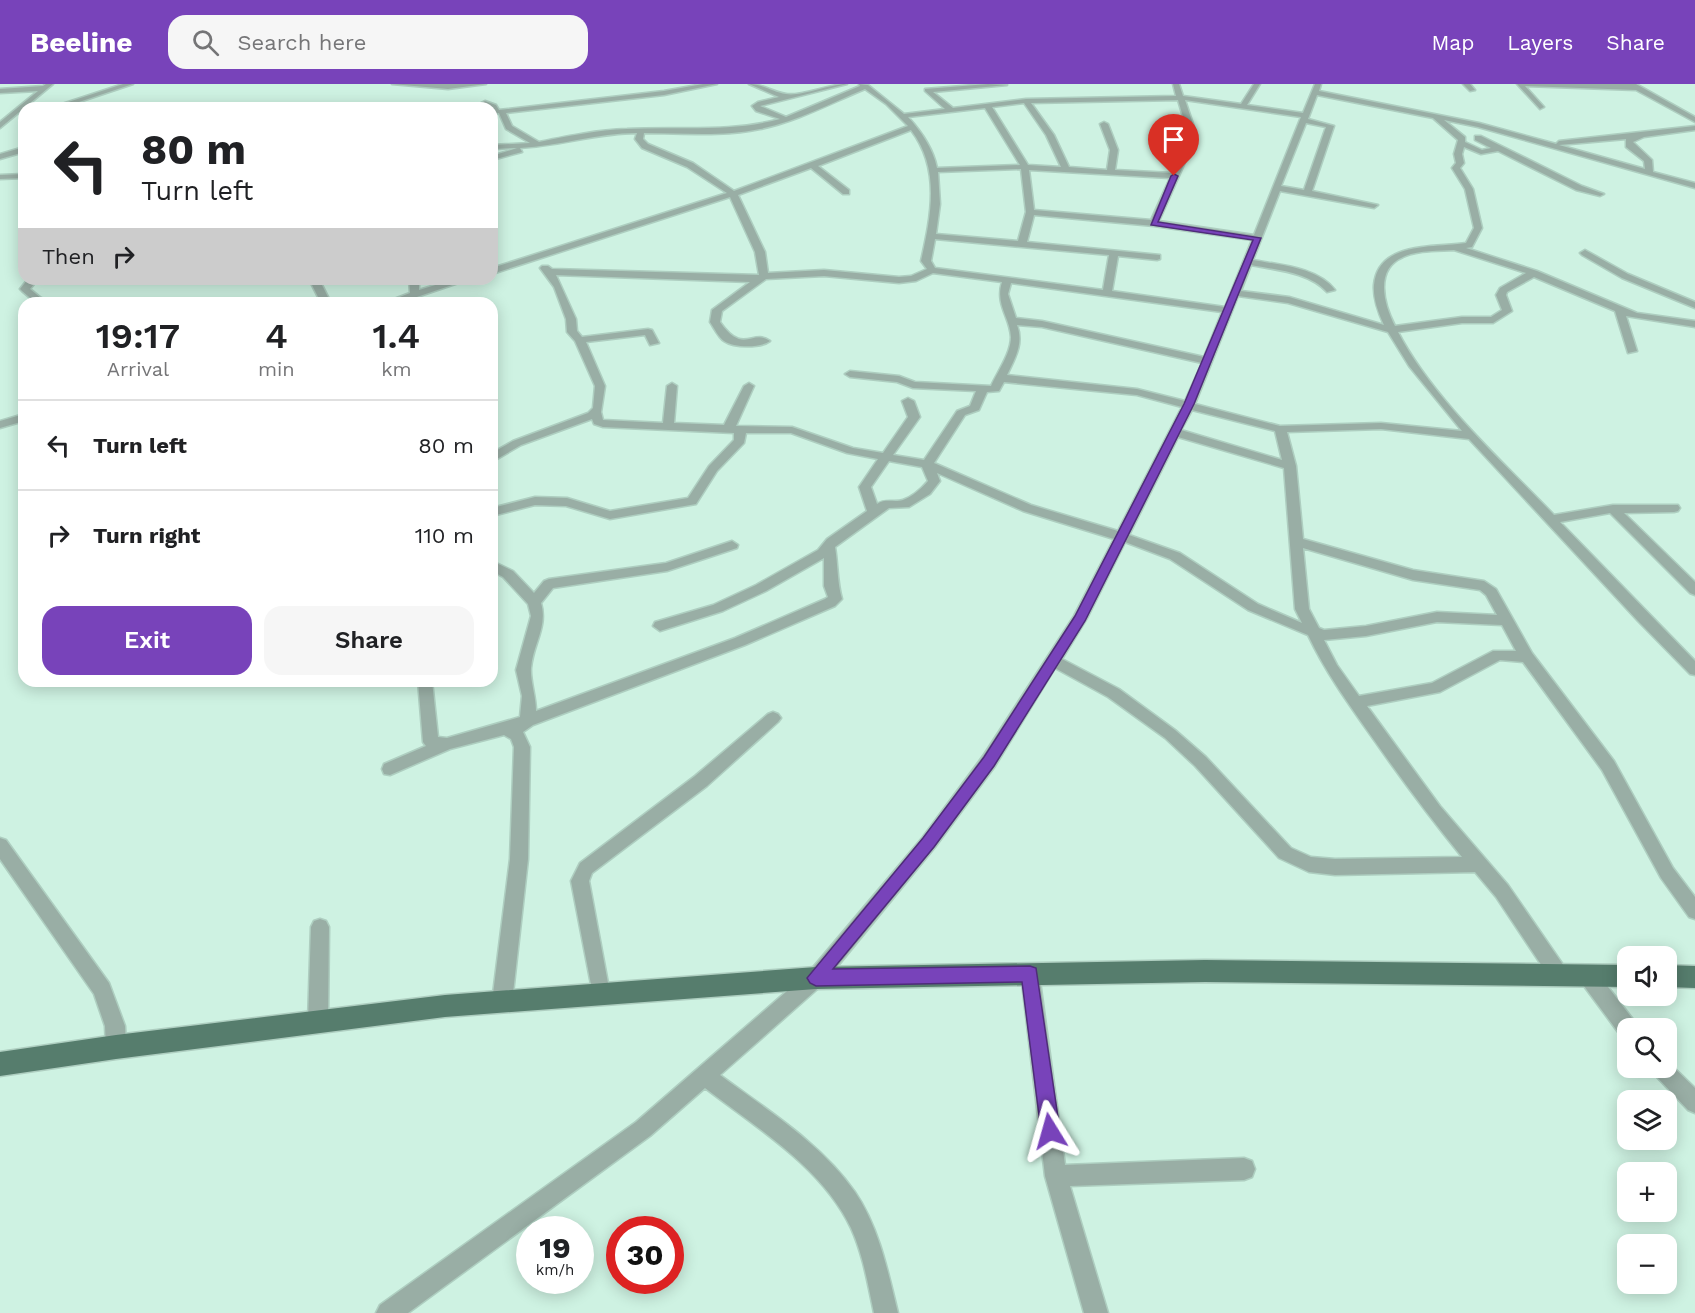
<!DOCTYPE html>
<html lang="en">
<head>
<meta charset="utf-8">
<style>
  :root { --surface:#fff; --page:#f6f6f6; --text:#202124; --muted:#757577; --line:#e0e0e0; --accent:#7843ba }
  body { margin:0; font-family:"Work Sans",sans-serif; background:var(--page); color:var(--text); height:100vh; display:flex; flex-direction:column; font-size:22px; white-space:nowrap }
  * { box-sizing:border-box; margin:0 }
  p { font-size:20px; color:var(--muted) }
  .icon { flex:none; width:33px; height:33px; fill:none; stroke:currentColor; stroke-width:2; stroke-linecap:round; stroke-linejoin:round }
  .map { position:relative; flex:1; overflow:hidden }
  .panel { position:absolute; left:18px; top:213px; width:480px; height:390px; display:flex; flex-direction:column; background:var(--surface); border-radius:18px; box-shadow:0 3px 15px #0003 }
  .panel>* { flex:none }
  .top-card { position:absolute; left:18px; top:18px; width:480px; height:183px; border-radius:18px; box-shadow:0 3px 15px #0003; background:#fff; color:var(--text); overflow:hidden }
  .buttons { position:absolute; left:1617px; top:862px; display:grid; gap:12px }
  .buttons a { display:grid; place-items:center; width:60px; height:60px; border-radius:12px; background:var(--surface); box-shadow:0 3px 15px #0003; font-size:30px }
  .speed { position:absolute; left:516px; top:1132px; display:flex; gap:12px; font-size:30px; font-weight:700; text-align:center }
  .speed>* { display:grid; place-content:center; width:78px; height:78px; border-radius:50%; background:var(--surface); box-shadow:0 3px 15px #0003; line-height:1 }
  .speed small { font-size:15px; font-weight:400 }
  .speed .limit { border:9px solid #d22; background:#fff; color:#111 }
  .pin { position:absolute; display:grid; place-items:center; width:51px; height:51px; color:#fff; margin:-62px -26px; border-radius:50% 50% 50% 0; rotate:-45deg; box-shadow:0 0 6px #0007 }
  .pin .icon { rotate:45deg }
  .me { position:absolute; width:66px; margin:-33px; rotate:352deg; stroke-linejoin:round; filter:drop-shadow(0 0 4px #0008) }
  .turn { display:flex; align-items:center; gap:21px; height:126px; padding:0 24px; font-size:27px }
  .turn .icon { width:78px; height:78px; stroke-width:2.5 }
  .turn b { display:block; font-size:42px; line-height:51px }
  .then { display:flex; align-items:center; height:57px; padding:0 24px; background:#0003; gap:12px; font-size:22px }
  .eta { display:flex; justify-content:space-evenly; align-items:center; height:102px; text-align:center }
  .eta b { font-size:36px; font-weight:600; line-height:42px }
  .button { display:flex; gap:12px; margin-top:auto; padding:12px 24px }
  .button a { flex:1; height:69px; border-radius:18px; background:var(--accent); color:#fff; font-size:24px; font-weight:600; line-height:69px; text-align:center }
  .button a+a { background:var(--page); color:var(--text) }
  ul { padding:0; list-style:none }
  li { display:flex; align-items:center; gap:18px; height:90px; padding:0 24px; border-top:2px solid var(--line) }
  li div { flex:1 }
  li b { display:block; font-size:22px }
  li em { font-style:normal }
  header { display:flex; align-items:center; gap:36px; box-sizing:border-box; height:84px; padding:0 30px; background:var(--accent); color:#fff }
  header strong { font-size:28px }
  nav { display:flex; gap:33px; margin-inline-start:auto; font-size:21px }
  .search { width:420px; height:54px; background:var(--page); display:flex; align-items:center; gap:15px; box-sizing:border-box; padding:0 21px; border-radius:18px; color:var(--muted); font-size:22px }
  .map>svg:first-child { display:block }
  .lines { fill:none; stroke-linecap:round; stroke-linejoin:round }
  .minor-casing { stroke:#aecec0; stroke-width:3 }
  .major-casing { stroke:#aecec0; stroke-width:3 }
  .minor { fill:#99aea5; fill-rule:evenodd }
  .major { fill:#567d6d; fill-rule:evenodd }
  .route { fill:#7843ba; stroke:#4e2c79; stroke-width:1.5 }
</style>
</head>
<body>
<header>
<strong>Beeline</strong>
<div class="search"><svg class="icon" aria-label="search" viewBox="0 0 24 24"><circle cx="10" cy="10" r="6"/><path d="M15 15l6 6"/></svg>Search here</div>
<nav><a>Map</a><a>Layers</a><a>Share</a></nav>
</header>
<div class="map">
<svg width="1695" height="1229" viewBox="0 0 1695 1229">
  <rect width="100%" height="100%" fill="#cef2e2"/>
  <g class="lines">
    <defs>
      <path id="minor" d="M 46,0 L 53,0 L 0,44 L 0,38 L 38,7 L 0,9 L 0,5 L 43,2 Z
        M 123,0 L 133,0 L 61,24 L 50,24 Z
        M 392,0 L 486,0 L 448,5 Z
        M 703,0 L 717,0 L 664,11 L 506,29 L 512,42 L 539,58 C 568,52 597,46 627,45 C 678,42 729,49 780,35 L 756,27 L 752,22 L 758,18 L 779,13 L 749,0 C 763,0 772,8 786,10 C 800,13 829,0 847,0 L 760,22 L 786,33 L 860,2 L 859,0 L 868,1 L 904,30 L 945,25 L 925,7 L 925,5 L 988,0 L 1007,1 L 933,8 L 953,24 L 1026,15 L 1176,12 L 1173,0 L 1179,0 L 1183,12 L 1241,20 L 1254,0 L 1260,0 L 1247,21 L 1303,29 L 1315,0 L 1321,0 L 1319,7 L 1479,39 L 1556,60 L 1559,57 L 1695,42 L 1695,46 L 1644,53 L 1633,58 L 1652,76 L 1653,88 L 1695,99 L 1695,104 L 1478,43 L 1444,36 L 1465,53 L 1465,58 L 1482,66 L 1491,64 L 1475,56 L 1475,52 L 1481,52 L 1582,102 L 1604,110 L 1600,112 L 1576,106 L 1498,67 L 1481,70 L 1464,63 L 1462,70 L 1464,79 L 1460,84 L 1473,105 L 1482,144 L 1472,163 L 1466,164 L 1537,187 L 1637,229 L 1695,237 L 1695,243 L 1626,232 L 1637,267 L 1628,269 L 1615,227 L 1534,193 L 1507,208 L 1506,211 L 1512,227 L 1493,239 L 1462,239 L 1398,248 C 1432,314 1502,377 1554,431 L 1613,421 L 1678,421 L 1680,424 L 1678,427 L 1674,428 L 1624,429 L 1695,498 L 1695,511 L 1690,509 L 1610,429 L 1560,438 L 1695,577 L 1695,591 L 1690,590 L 1638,537 L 1469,355 L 1381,345 L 1287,348 L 1296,382 L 1303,455 L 1413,486 L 1484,497 L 1496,505 L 1532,569 L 1614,677 L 1673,784 L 1695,813 L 1695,835 L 1689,833 L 1661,794 L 1602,686 L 1523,578 L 1500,576 L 1440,608 L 1367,622 L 1440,722 L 1508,801 L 1566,885 L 1568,891 L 1566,897 L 1559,900 L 1552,897 L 1496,813 L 1475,788 L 1335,791 L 1309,788 L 1279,774 L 1195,682 L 1165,654 L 1108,613 L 1055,584 L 995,682 L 935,763 L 823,900 L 720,991 C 767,1026 821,1059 855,1108 C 879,1143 888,1188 898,1229 L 874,1229 C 868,1201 863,1170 851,1144 C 822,1083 757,1044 705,1004 L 650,1052 L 408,1229 L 376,1229 L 380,1221 L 636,1038 L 809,888 L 923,753 L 983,672 L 1074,532 L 1114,455 L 1023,427 L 937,389 L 940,397 L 930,410 L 909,423 L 889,424 L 835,463 C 838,481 837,498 842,515 L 835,522 L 745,561 L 533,641 L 523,648 L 530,663 L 528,775 L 512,918 L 509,925 L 502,927 L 495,925 L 492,918 L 510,775 L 514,663 L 511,655 L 504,651 L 450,665 L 390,691 L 384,690 L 382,685 L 384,680 L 426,662 L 423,658 L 418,597 L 432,597 L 438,653 L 447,654 L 520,633 L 522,612 L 516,586 L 531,532 L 528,520 L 503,493 L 492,487 L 492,477 L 513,487 L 534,509 L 544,497 L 549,495 L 666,479 L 732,457 L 738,461 L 737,464 L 667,487 L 553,504 L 541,519 C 548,543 533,560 531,584 C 530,596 536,613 536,627 L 735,554 L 825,515 L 828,513 L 824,502 L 824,474 L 766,507 L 723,527 L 660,547 L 653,542 L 655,538 L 713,521 L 756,501 L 818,466 L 827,455 L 867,427 L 859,403 L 878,375 L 847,369 L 791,349 L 746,349 L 744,359 L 717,387 L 696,420 L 610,435 L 566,422 L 535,421 L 492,432 L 492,424 L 535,413 L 567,414 L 610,427 L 688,414 L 709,382 L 734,356 L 734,349 L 603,343 L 594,340 L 592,335 L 521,361 L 492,378 L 492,369 L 513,357 L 588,329 L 593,324 L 595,302 L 575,257 L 567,248 L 566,235 L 554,203 L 540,184 L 542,182 L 548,182 L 552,185 L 759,191 L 755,168 L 730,113 L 492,190 L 492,184 L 727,109 L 687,83 L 642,64 L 635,55 L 637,49 C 597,49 560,62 520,64 L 522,68 L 492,76 L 492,72 L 517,64 L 492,65 L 492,61 L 530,59 L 506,45 L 499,29 L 493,30 L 492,24 L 481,19 L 485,17 L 496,21 L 499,26 L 664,7 ZM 865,5 L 886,20 L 908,42 L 734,107 L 693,79 L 648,60 L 643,55 L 644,49 C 683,49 723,53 760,45 C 796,38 831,19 865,5 ZM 1317,11 L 1433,34 L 1458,56 L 1454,70 L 1456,79 L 1452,84 L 1465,105 L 1474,144 L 1466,159 C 1434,164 1378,157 1374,201 C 1373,215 1378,228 1384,241 L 1289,213 L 1241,207 L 1251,181 C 1276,186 1309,188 1327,208 L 1335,206 C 1317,183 1279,181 1253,176 L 1280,107 L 1374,124 L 1378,121 L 1312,107 L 1334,42 L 1308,35 ZM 1178,16 L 1187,46 L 1172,89 L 1115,86 L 1118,66 L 1108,40 L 1104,38 L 1100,40 L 1110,66 L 1107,86 L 1069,83 L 1054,51 L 1031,19 ZM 1185,16 L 1301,33 L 1254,151 L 1159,137 L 1186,76 L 1195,46 ZM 1024,19 L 1046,51 L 1061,83 L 1028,81 L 992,23 ZM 985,24 L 1020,81 L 937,84 C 933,64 920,46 908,33 ZM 1306,39 L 1326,43 L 1304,106 L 1281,102 ZM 911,46 C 941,85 931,132 921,177 L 927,185 L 911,192 L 899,193 L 824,186 L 768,189 L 765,168 L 738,111 L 811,84 L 843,110 L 849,110 L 849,106 L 818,82 ZM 1626,55 L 1626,63 L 1644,77 L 1645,85 L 1559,61 ZM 1021,85 L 1026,128 L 1018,157 L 936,150 L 940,120 L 938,88 ZM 1029,86 L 1170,94 L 1151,136 L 1034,126 ZM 1034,131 L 1154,142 L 1252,156 L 1225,223 L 1112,207 L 1118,172 L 1157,176 L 1160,175 L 1160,171 L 1027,158 ZM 935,155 L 1109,171 L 1103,206 L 935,184 L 931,177 ZM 1454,166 L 1526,189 L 1500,204 L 1496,211 L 1502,226 L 1491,233 L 1462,233 L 1395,242 C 1384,221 1374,185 1403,173 C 1418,166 1438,167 1454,166 ZM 933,189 L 1002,198 C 995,221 1010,233 1011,253 C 1011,269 998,287 991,302 L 915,298 L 899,292 L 850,287 L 845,290 L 850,293 L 897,298 L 913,304 L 976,307 L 970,322 L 957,327 L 924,376 L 893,371 L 920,333 L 914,317 L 908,314 L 902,317 L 908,333 L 883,369 L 853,364 L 792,343 L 736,342 L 754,302 L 749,299 L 744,302 L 724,341 L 674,339 L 677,302 L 672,299 L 667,302 L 663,339 L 603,336 L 601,328 L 605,302 L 586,258 L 645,251 L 650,261 L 659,259 L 652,246 L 648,245 L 582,253 L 577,247 L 576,235 L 556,191 L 750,198 L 712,226 L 710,238 C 714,244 719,254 724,257 C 734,264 761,264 770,257 C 752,244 744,272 720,238 L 722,227 L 766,195 L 824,192 L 899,199 L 916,197 ZM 1011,199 L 1222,228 L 1204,273 L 1042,237 L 1016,234 L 1008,210 ZM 1238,212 L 1288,219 L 1388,248 L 1409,282 L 1462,347 L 1381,339 L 1280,342 L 1195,320 ZM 1017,241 L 1042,243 L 1202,279 L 1185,317 L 1137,305 L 1007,291 C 1015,274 1024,260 1017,241 ZM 1004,298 L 1137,311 L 1182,323 L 1118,447 L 1031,421 L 934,379 L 965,331 L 979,326 L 987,308 L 999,307 ZM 1192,326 L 1275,347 L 1282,376 L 1181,346 ZM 1178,353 L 1284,384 L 1295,525 L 1302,539 L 1258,520 L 1180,469 L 1129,451 ZM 889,377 L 922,383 L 928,397 C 922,404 912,413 903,416 C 894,419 886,414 877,420 L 871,403 ZM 1125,458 L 1170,475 L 1248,526 L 1308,551 C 1326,589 1350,622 1374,656 C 1402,696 1431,735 1462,773 L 1335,775 L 1311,773 L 1291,764 L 1206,673 L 1175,646 L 1119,605 L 1062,575 L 1087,534 ZM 1303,464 L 1413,496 L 1480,506 L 1486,511 L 1497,531 L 1437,528 L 1366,542 L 1324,546 L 1319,544 L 1309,525 ZM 1437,538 L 1502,541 L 1516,567 L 1493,567 L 1432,599 L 1359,612 L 1337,581 L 1324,556 L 1366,552 Z
        M 1463,0 L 1470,0 L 1475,6 L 1470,7 Z
        M 1517,0 L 1636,0 L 1695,33 L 1695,38 L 1636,6 L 1525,2 L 1544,23 L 1540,25 Z
        M 24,63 L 24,68 L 0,75 L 0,70 Z
        M 24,90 L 24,94 L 0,95 L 0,91 Z
        M 1585,166 L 1628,190 L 1695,218 L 1695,224 L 1622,194 L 1582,171 L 1580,169 Z
        M 28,195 L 38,195 L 30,205 L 41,214 L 53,219 L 35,218 L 22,207 L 20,205 Z
        M 309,195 L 319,195 L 331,219 L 321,219 Z
        M 409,195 L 419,195 L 419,206 L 455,195 L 470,195 L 399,219 L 384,219 L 410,209 Z
        M 24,330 L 24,337 L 0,344 L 0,337 Z
        M 773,628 L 778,630 L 781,634 L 778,638 L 707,702 L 592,789 L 589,797 L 610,910 L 608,916 L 601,919 L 594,916 L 571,797 L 580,779 L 695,692 L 768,630 Z
        M 0,754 L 6,756 L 109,899 L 125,942 L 126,963 L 123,970 L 116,973 L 109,970 L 106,963 L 105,942 L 94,910 L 0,775 Z
        M 320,835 L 326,837 L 329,843 L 328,938 L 325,945 L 318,948 L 311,945 L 308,938 L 311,843 L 314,837 Z
        M 1030,881 L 1037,884 L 1039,890 L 1065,1081 L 1244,1074 L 1252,1077 L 1255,1085 L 1252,1093 L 1244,1096 L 1070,1102 L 1108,1229 L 1084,1229 L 1045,1092 L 1021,890 L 1023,884 Z
        M 1588,883 L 1595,886 L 1635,938 L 1638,945 L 1628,945 L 1628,954 L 1621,952 L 1581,898 L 1579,892 L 1581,886 Z
        M 1666,976 L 1695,1004 L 1695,1029 L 1688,1026 L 1655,991 L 1652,984 L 1666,984 Z"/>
      <path id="major" d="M 1205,876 L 1628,881 L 1628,903 L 1205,898 L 816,905 L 445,933 L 116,975 L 0,992 L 0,968 L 116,951 L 445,911 L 816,883 Z
        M 1666,881 L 1695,882 L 1695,904 L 1666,903 Z"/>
    </defs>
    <use href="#minor" class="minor-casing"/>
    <use href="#major" class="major-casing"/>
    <use href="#minor" class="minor"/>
    <use href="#major" class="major"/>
  </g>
  <path class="route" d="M 1174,90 L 1178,92 L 1158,138 L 1261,154 L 1194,320 L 1085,537 L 994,682 L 934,763 L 833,885 L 1030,882 L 1036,884 L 1060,1047 L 1057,1054 L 1050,1057 L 1044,1054 L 1041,1047 L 1022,898 L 816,902 L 810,899 L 807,894 L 923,754 L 984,673 L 1075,532 L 1184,320 L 1253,156 L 1151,141 L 1171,92 Z"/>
</svg>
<div class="buttons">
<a><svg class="icon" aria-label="sound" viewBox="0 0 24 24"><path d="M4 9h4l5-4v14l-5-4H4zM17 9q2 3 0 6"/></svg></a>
<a><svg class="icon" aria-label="search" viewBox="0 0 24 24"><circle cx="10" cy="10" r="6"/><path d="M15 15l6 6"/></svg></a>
<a><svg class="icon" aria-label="layers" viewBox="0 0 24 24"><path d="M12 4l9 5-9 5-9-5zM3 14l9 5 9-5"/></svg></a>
<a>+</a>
<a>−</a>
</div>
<div class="speed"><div>19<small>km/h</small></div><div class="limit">30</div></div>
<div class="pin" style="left:1174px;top:92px;background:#d93025"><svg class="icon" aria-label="arrive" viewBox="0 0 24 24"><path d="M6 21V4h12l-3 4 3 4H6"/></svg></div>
<svg class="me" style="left:1050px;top:1047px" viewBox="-20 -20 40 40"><path d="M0-17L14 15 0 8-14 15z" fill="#7843ba" stroke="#fff" stroke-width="4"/></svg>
<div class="top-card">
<div class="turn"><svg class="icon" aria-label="left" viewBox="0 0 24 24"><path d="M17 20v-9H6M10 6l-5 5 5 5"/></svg><div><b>80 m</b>Turn left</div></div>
<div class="then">Then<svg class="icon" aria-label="right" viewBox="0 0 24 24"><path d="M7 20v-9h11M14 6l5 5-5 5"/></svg></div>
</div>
<section class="panel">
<div class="eta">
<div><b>19:17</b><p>Arrival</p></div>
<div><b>4</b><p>min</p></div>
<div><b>1.4</b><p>km</p></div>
</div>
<ul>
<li><svg class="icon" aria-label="left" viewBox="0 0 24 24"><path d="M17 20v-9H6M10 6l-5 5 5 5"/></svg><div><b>Turn left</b></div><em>80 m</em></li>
<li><svg class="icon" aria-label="right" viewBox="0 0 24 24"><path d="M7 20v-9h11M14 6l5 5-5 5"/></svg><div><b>Turn right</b></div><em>110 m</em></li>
</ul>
<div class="button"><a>Exit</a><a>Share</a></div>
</section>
</div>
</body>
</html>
